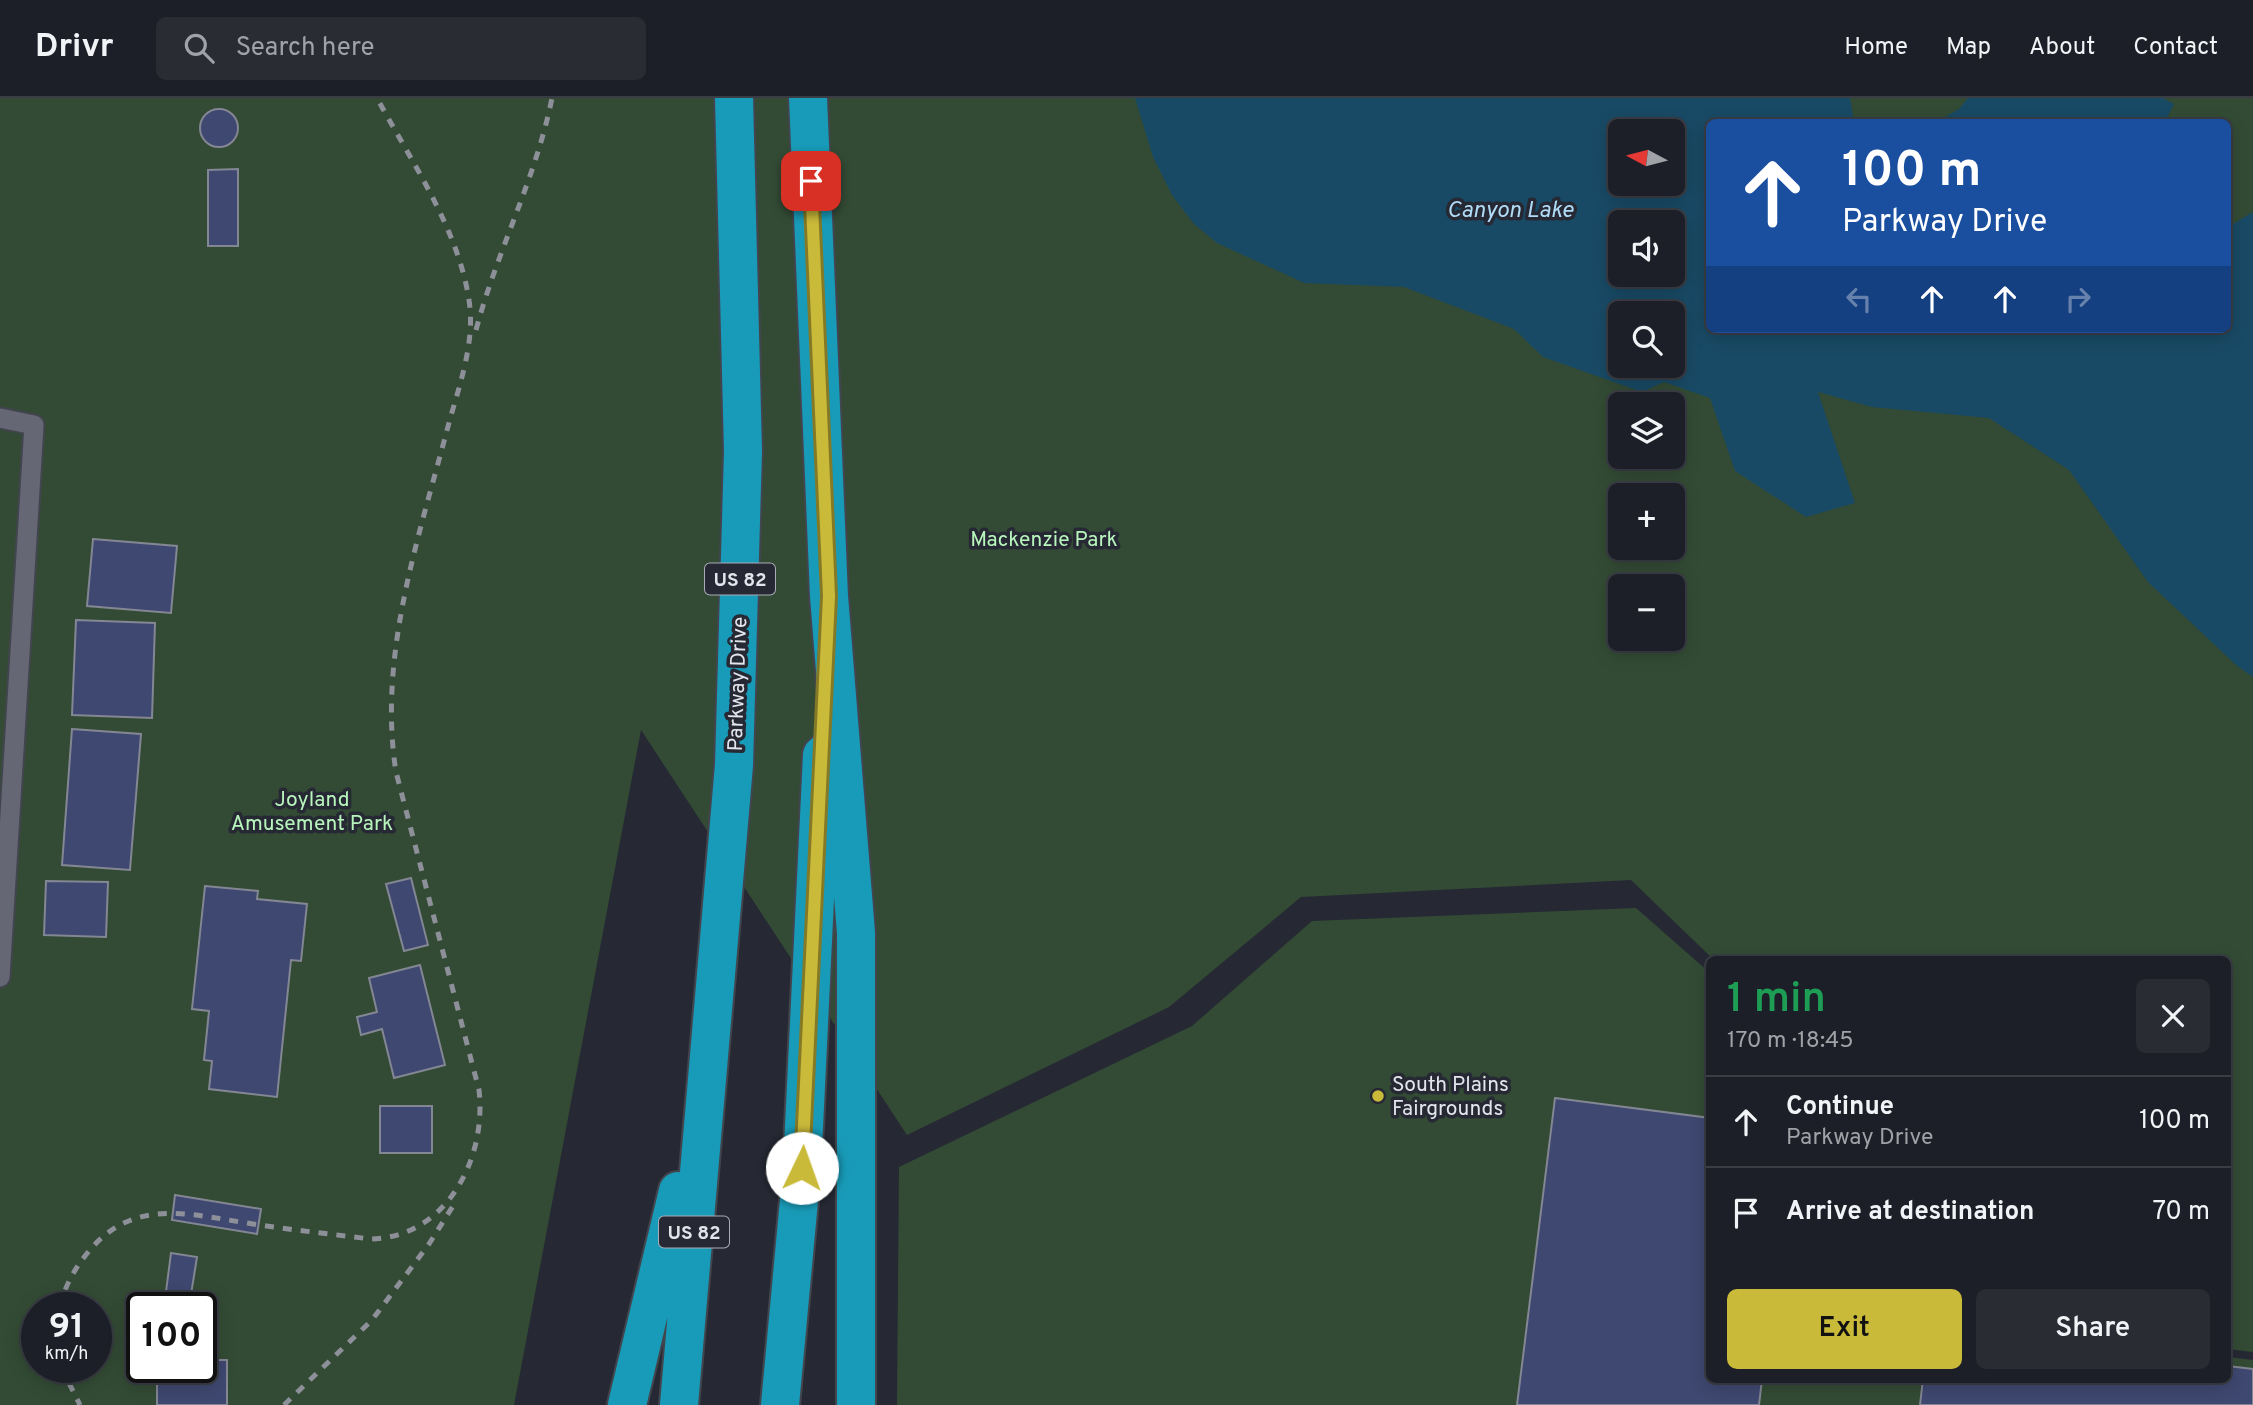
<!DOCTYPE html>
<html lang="en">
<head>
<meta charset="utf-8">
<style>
  :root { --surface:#1c1f27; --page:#292c33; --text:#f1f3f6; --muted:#a0a2a7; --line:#3a3d44; --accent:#caba3a }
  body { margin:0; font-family:Overpass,sans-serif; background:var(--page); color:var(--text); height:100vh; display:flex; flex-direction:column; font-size:26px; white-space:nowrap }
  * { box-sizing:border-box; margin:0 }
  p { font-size:23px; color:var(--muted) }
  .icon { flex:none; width:38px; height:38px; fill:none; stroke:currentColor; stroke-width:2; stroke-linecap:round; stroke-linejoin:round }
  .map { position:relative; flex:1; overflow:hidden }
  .drawer { position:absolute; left:1706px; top:858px; width:525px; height:427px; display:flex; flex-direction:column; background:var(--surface); border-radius:10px; box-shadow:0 4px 18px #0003,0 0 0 2px var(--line) }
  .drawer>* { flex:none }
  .banner { position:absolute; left:1706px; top:21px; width:525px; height:214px; border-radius:10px; box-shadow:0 4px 18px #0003,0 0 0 2px var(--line); background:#1a4fa0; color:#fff; overflow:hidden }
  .needle { width:46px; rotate:277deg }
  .buttons { position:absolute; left:1608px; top:21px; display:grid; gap:14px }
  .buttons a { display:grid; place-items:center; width:77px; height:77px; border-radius:10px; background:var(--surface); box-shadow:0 4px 18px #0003,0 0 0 2px var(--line); font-size:35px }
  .speed { position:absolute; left:21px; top:1194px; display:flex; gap:14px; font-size:35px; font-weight:700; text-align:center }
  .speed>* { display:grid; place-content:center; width:91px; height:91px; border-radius:50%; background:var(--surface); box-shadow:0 4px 18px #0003,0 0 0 2px var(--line); line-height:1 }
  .speed small { font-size:18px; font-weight:400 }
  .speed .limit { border:4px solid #111; border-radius:10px; background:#fff; color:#111 }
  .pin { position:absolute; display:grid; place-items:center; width:60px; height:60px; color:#fff; margin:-30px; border-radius:14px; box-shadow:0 4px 10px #0006 }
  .me { position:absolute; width:77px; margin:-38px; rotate:3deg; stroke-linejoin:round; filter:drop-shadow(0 0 5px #0008) }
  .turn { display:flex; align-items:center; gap:24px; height:147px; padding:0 21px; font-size:32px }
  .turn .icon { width:91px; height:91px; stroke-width:2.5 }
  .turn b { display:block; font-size:49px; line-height:60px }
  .lanes { display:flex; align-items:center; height:66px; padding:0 21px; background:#0003; justify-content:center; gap:35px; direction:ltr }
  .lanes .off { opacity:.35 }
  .round { display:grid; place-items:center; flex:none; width:74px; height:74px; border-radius:10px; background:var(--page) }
  .headline { display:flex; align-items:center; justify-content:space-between; height:119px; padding:0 21px }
  h1 { font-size:42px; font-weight:600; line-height:52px; color:#1e9e55 }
  .action { display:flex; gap:14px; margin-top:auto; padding:14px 21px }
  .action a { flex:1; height:80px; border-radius:10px; background:var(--accent); color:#111; font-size:28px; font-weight:600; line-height:80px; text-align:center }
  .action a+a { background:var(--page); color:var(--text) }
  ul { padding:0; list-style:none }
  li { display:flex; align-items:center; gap:21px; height:91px; padding:0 21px; border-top:2px solid var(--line) }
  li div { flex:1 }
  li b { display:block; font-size:26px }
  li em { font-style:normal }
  header { display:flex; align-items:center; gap:42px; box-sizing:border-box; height:98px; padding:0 35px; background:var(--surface); border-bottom:2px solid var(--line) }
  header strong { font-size:33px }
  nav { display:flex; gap:38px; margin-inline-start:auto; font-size:24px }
  .search { width:490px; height:63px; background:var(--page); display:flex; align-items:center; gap:18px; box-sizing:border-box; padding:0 24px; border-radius:10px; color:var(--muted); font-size:26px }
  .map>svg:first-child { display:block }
  .green { fill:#334b35; fill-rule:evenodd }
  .water { fill:#194a65; fill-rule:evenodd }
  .building { fill:#3f4870; stroke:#838693; stroke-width:2 }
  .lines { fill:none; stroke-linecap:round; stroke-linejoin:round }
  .lane-casing { stroke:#42454d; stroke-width:23 }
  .highway-casing { stroke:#42454d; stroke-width:42 }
  .lane { stroke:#656874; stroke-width:19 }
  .highway { stroke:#189bb8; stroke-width:38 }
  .rail { stroke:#8e9099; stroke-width:5; stroke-dasharray:9 9; stroke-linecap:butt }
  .route-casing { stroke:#837926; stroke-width:18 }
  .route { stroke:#caba3a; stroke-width:12 }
  .poi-dot { fill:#caba3a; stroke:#262934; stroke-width:2.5 }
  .labels { text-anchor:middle; stroke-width:7; stroke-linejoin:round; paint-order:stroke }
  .shield { fill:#262934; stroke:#aaadb5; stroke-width:2 }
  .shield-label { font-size:19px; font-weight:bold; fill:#e3e5ec }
  .park-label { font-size:21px; fill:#b8f5bc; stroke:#262934 }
  .street-label { font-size:21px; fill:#e3e5ec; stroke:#262934 }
  .poi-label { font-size:21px; fill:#e3e5ec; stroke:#262934; text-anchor:start }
  .water-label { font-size:23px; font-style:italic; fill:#b1dcf7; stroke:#262934 }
</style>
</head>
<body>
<header>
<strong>Drivr</strong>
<div class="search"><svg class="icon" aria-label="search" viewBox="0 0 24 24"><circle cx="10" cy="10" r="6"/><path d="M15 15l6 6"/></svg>Search here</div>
<nav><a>Home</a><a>Map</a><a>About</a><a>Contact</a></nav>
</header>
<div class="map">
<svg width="2253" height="1307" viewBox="0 0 2253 1307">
  <rect width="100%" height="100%" fill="#262934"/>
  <path class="green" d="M 0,0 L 2253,0 L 2253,1254 L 2228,1251 L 2228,861 L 1713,861 L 1631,782 L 1301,799 L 1169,909 L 907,1037 L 641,632 L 514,1307 L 0,1307 ZM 1710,24 L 2228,24 L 2228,231 L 1710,231 ZM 1620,33 L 1673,33 L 1673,86 L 1620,86 ZM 1620,124 L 1673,124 L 1673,177 L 1620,177 ZM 1620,215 L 1673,215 L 1673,268 L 1620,268 ZM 1620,306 L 1673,306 L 1673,359 L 1620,359 ZM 1620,397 L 1673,397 L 1673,450 L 1620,450 ZM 1620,488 L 1673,488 L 1673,541 L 1620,541 ZM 37,1209 L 96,1209 L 96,1269 L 37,1269 ZM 142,1209 L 201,1209 L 201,1269 L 142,1269 Z
    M 1636,810 L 1710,875 L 1710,1281 L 2228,1281 L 2228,1259 L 2253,1262 L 2253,1307 L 897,1307 L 899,1069 L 1192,928 L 1312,823 Z"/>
  <path class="water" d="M 1135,0 L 1850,0 L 1854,24 L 1710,24 L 1710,231 L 2228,231 L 2228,129 L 2253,114 L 2253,579 L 2236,567 L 2148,484 L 2069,372 L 1989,320 L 1872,309 L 1818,294 L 1855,405 L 1806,419 L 1735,373 L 1710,300 L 1664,284 L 1642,294 L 1543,259 L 1514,231 L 1404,189 L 1304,185 L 1217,145 L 1194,126 L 1172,97 L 1153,59 ZM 1620,33 L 1673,33 L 1673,86 L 1620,86 ZM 1620,124 L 1673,124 L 1673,177 L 1620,177 ZM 1620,215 L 1673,215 L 1673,268 L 1620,268 Z
    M 1968,0 L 2163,0 L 2174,6 L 2165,24 L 1936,24 L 1959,11 Z"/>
  <path class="building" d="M200 30a19 19 0 1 1 38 0a19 19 0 1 1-38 0Z
    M 238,71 L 238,148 L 208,148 L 208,72 Z
    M 93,441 L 177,448 L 171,515 L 87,508 Z
    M 76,522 L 155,525 L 152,620 L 72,617 Z
    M 72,631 L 141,636 L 130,772 L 62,767 Z
    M 411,780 L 428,847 L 404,853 L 386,786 Z
    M 46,783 L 108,784 L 106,839 L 44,837 Z
    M 205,788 L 258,793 L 257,801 L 307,806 L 301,863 L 291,862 L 277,999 L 209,991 L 212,963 L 204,962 L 209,913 L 192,911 Z
    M 420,867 L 445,967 L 394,980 L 382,931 L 361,937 L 357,919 L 377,914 L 369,880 Z
    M 1555,1000 L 1710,1020 L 1710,1281 L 1762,1281 L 1759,1307 L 1517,1307 Z
    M 380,1008 L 432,1008 L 432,1055 L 380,1055 Z
    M 175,1097 L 261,1111 L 257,1136 L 172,1122 Z
    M 171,1155 L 197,1159 L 189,1209 L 164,1209 Z
    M 201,1262 L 227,1262 L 227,1307 L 157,1307 L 157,1269 L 201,1269 Z
    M 2228,1268 L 2253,1271 L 2253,1307 L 1920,1307 L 1923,1281 L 2228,1281 Z"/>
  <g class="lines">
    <defs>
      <path id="lane" d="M 0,320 L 34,327 L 0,879"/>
      <path id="highway" d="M 808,0 L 829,498 L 856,835 L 856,1307
        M 627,1307 L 678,1093
        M 679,1307 L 734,667 L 743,353 L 734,0
        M 780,1307 L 802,1070 L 822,657"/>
    </defs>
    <use href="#lane" class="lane-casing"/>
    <use href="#highway" class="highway-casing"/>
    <use href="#lane" class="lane"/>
    <use href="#highway" class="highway"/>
    <path class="rail" d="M 476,232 C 497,153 536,80 552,0
      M 60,1209 C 65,1187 75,1170 89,1153 C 135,1098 192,1117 253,1126 C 292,1132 331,1136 370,1141 C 446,1140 487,1061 479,992 L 396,674 C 378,560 417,445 446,336 C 457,293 476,247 469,202 C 458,130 411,63 377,0
      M 61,1269 L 80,1307
      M 284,1307 L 372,1222 L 429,1146 L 453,1108"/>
  </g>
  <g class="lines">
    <defs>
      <path id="route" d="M 802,1070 L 829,498 L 811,83"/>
    </defs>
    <use href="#route" class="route-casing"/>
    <use href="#route" class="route"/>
  </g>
  <circle class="poi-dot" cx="1378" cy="998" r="7"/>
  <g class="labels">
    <g class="shield">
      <rect x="705" y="465.5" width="70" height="31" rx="5"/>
      <rect x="659" y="1118.5" width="70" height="31" rx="5"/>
    </g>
    <g class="shield-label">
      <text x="740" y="488">US 82</text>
      <text x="694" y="1141">US 82</text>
    </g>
    <g class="park-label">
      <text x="1044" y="448">Mackenzie Park</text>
      <text x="312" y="708">Joyland<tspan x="312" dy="24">Amusement Park</tspan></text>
    </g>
    <g class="street-label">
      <text transform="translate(737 586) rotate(-88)" y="7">Parkway Drive</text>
    </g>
    <g class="poi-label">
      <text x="1392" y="993">South Plains<tspan x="1392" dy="24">Fairgrounds</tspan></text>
    </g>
    <g class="water-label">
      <text x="1510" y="119">Canyon Lake</text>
    </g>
  </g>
</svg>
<div class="buttons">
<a><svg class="needle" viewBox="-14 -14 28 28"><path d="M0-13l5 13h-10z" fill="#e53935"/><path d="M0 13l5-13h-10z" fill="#a0a2a7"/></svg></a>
<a><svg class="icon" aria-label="sound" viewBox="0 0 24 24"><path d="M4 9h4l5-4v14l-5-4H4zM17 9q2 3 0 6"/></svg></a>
<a><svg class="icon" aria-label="search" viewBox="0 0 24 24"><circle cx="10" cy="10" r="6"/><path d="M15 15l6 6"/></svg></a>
<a><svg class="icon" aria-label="layers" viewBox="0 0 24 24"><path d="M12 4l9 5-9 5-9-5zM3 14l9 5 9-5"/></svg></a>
<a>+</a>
<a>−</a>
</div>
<div class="speed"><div>91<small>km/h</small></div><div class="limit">100</div></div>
<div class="pin" style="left:811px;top:83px;background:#d93025"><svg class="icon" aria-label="arrive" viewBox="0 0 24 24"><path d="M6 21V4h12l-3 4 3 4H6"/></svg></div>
<svg class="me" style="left:802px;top:1070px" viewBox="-20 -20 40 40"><circle r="19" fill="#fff"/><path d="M0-13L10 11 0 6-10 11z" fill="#caba3a"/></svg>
<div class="banner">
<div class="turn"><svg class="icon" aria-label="ahead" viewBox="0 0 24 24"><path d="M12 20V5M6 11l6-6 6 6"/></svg><div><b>100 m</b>Parkway Drive</div></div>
<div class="lanes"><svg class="icon off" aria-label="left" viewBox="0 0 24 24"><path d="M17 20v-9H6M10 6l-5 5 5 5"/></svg><svg class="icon" aria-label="ahead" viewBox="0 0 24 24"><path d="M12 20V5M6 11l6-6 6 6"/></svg><svg class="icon" aria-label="ahead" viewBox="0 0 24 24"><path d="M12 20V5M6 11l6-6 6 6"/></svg><svg class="icon off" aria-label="right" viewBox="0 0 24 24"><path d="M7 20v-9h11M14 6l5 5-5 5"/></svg></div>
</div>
<section class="drawer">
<div class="headline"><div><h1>1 min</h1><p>170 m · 18:45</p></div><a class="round"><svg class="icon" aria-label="close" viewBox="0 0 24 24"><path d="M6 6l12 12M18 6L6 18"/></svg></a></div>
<ul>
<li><svg class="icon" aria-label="ahead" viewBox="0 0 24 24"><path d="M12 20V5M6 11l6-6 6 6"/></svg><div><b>Continue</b><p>Parkway Drive</p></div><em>100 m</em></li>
<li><svg class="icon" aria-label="arrive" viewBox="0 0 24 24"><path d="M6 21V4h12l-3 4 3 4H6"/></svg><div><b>Arrive at destination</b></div><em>70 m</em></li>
</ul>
<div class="action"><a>Exit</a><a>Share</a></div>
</section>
</div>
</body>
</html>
